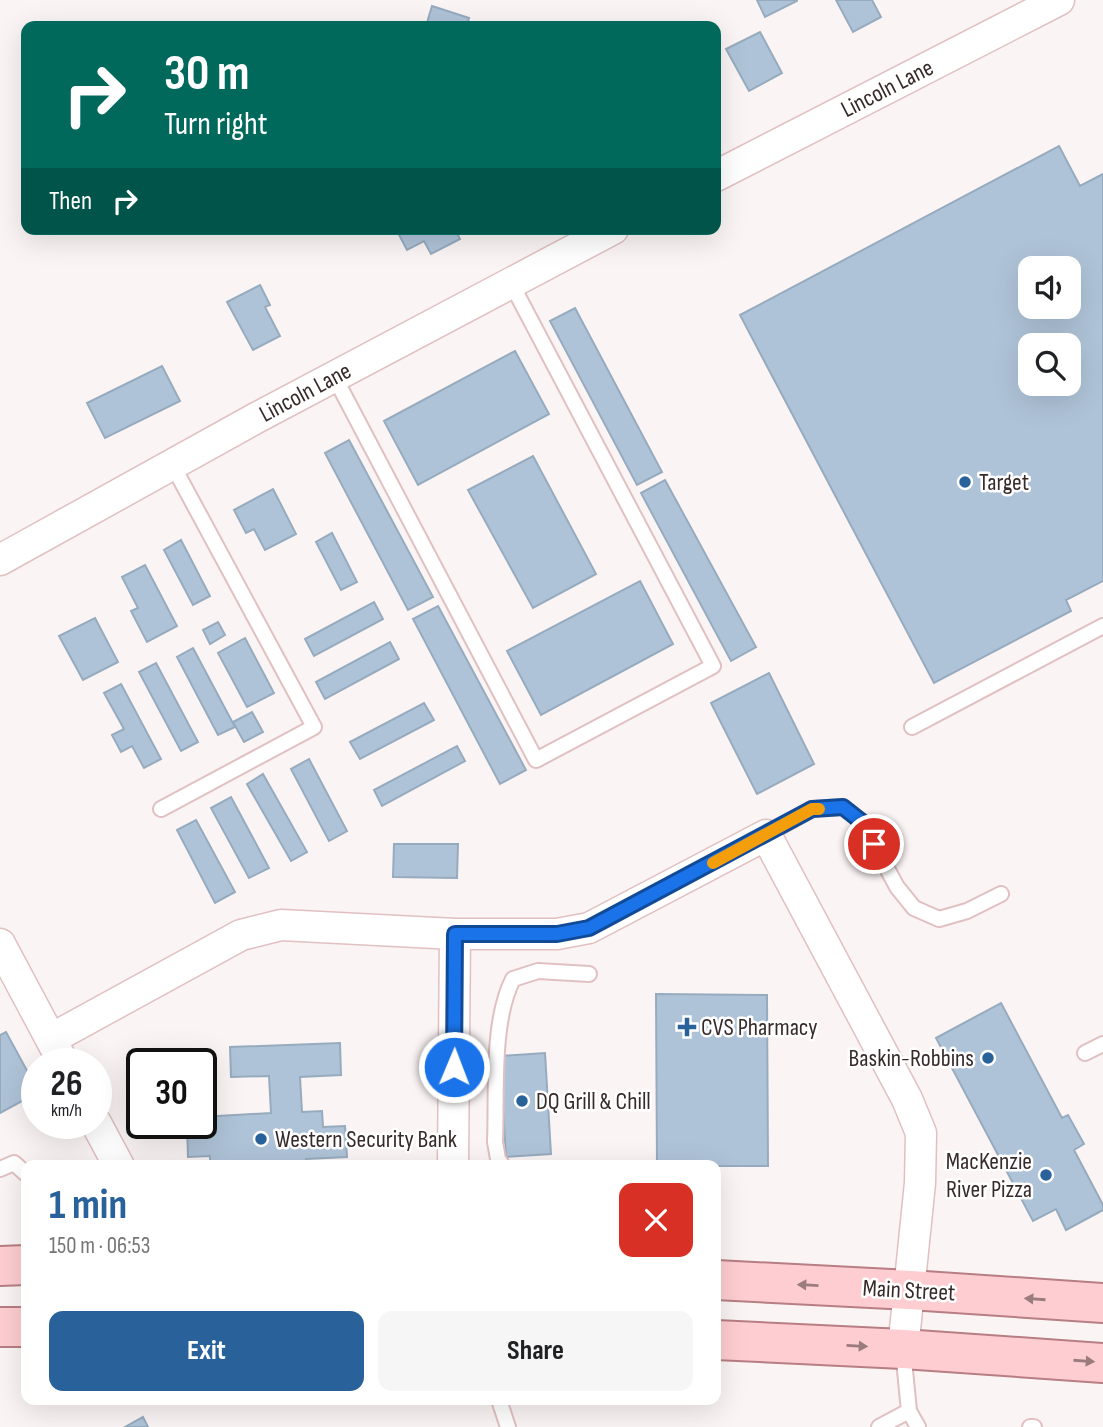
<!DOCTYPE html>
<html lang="en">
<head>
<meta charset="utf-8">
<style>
  :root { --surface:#fff; --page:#f6f6f6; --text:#202124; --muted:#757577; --accent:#29629a }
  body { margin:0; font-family:"Sofia Sans Condensed",sans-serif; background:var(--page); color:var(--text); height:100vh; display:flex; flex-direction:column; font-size:26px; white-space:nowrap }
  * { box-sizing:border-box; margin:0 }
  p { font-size:23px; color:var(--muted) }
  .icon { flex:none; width:38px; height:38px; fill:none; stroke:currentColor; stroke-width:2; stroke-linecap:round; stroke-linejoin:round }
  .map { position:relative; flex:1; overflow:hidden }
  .side { position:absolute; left:21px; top:1160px; width:700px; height:245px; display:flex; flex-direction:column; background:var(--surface); border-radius:14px; box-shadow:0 7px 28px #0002 }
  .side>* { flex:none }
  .guide { position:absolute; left:21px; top:21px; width:700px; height:214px; border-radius:14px; box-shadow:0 7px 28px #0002; background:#00695c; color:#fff; overflow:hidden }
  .fabs { position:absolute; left:1018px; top:256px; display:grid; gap:14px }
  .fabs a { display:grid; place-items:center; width:63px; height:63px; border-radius:14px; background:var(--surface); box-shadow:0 7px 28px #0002; font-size:35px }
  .speed { position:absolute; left:21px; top:1048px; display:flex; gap:14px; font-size:35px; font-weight:700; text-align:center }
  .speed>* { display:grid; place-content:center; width:91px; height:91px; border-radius:50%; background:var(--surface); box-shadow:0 7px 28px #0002; line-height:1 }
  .speed small { font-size:18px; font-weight:400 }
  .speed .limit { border:4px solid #111; border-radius:10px; background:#fff; color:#111 }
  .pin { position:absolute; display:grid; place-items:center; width:60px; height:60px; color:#fff; margin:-30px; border:4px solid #fff; border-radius:50%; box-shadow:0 2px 7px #0007 }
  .me { position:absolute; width:77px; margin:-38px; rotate:1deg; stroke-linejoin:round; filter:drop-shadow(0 0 5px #0008) }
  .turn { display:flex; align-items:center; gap:24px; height:147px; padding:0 28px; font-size:32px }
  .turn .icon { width:91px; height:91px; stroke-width:2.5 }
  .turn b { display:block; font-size:49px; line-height:60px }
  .then { display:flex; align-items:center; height:66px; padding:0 28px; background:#0003; gap:14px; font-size:26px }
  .round { display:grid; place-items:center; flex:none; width:74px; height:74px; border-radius:14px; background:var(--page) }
  .overview { display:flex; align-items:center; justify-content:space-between; height:119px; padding:0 28px }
  h1 { font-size:42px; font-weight:700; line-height:52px; color:var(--accent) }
  .cta { display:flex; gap:14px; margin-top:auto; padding:14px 28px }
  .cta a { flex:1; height:80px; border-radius:14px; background:var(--accent); color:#fff; font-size:28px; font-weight:700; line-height:80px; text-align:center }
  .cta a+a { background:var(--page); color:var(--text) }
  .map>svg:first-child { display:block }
  .building { fill:#afc3d8; stroke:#97abbf; stroke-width:2; fill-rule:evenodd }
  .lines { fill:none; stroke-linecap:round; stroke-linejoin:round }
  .lane-casing { stroke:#e1c0c2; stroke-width:18 }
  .street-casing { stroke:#e1c0c2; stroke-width:33 }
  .primary-casing { stroke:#b77e83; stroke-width:42 }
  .lane { stroke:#fff; stroke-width:14 }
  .street { stroke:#fff; stroke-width:30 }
  .primary { stroke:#fdcdd1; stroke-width:38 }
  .oneway { fill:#9a7c7e }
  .route-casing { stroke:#114b97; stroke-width:18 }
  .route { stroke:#1a73e8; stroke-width:12 }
  .slow { stroke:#f59e0b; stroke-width:12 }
  .poi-dot { fill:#29629a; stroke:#fff; stroke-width:2.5 }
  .labels { text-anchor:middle; stroke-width:5; stroke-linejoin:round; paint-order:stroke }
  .street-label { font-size:24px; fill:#372a2b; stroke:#fff }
  .poi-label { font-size:24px; fill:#372a2b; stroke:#fff; text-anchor:start }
</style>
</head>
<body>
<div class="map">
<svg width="1103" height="1427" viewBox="0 0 1103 1427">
  <rect width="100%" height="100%" fill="#fbf4f4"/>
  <path class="building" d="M 757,0 L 797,0 L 797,1 L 765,17 Z
    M 836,0 L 872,0 L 881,17 L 853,32 Z
    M 432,6 L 469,18 L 467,26 L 426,26 Z
    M 760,32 L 782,73 L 749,91 L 726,49 Z
    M 1059,146 L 1080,186 L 1103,174 L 1103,581 L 1066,600 L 1071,611 L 934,683 L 740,315 ZM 1031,268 L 1069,268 L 1069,306 L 1031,306 ZM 1031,345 L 1069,345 L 1069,383 L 1031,383 Z
    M 396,229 L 455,229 L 460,239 L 431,254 L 424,241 L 407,250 Z
    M 260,285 L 270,305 L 265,307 L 280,336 L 253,350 L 227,302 Z
    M 575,308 L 662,472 L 637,485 L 550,321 Z
    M 515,351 L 549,414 L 418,485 L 384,421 Z
    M 162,366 L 180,401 L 105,438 L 87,403 Z
    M 349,440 L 433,597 L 408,610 L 325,453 Z
    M 533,456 L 596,574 L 533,608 L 468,490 Z
    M 665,480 L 756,647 L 731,661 L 641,493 Z
    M 273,489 L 296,534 L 265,550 L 254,529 L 246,533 L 234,510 Z
    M 332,533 L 357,582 L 341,590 L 316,542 Z
    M 181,540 L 210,596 L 193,605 L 164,550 Z
    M 145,565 L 177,626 L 147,642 L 131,611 L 138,608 L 122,577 Z
    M 640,581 L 673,644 L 541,715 L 507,651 Z
    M 374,602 L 383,619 L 314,656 L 305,639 Z
    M 438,606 L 526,770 L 500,784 L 413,619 Z
    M 95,618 L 118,662 L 83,680 L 59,636 Z
    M 218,622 L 225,635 L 210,644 L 203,630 Z
    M 245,638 L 274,693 L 247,707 L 218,653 Z
    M 390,642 L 399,659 L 325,699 L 316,682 Z
    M 193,648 L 235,727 L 218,735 L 177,657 Z
    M 156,663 L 198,742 L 181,751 L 139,672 Z
    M 769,673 L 814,764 L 757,794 L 711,703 Z
    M 121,684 L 161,759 L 144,768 L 132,746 L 121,752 L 112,735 L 124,729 L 104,693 Z
    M 424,703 L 434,720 L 360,759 L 350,742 Z
    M 252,712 L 263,732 L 244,742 L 233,722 Z
    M 457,746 L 465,761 L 382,806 L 374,790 Z
    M 309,759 L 347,831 L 329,841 L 291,769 Z
    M 263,774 L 307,852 L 291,861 L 247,784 Z
    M 231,797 L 269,868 L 249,878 L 211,808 Z
    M 196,820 L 235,892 L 215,903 L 177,830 Z
    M 394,844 L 458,844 L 457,878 L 393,877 Z
    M 656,994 L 767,995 L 768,1166 L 657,1166 Z
    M 1001,1003 L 1062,1118 L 1068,1115 L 1084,1144 L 1074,1150 L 1103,1205 L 1103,1210 L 1066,1230 L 1056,1209 L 1033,1221 L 936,1038 Z
    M 6,1032 L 37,1089 L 37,1093 L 0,1113 L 0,1035 Z
    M 340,1043 L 341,1075 L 300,1077 L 302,1112 L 322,1111 L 323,1127 L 345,1126 L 347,1157 L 306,1159 L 306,1166 L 210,1166 L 210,1156 L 188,1157 L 187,1124 L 201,1124 L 201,1117 L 271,1113 L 269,1076 L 231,1077 L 230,1047 Z
    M 545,1053 L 551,1154 L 506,1157 L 500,1056 Z
    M 143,1417 L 148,1427 L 125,1427 Z"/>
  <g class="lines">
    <defs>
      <path id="lane" d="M 334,376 L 536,760 L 713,666 L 511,283
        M 912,727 L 1103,626
        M 161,809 L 314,727 L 172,464
        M 766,835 L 812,809 L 843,807 L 862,822 L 897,887 L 914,908 L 939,919 L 967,911 L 1001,894
        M 1085,1053 L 1103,1044
        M 503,1166 L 498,1159 L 495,1142 C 497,1094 491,1022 513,979 L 538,971 L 589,974
        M 0,1169 L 14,1163 L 26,1174
        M 903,1350 L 909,1411 L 918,1427
        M 499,1400 L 508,1427
        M 879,1427 L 909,1411
        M 1030,1427 L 1034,1427"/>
      <path id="street" d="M 716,176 L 1059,0
        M 0,560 L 258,417 L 613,229
        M 0,944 L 64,1064
        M 51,1039 L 241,935 L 281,925 L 455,934 L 557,934 L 589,928 L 766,835 L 907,1099 L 921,1133 L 920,1183 L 903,1349
        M 96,1123 L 119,1166
        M 453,1166 L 455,934"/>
      <path id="primary" d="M 0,1266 L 26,1265
        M 716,1280 L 910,1290 L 1103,1303
        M 0,1327 L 26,1327
        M 716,1340 L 903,1349 L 1103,1363"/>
    </defs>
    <use href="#lane" class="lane-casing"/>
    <use href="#street" class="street-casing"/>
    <use href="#primary" class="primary-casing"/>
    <use href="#lane" class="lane"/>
    <use href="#street" class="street"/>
    <use href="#primary" class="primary"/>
  </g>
  <defs><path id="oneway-solid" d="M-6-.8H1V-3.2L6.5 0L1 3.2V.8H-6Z" transform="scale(1.75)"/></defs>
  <g class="oneway">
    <use href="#oneway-solid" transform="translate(808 1285) rotate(-177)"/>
    <use href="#oneway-solid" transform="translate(1035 1299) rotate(-176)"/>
    <use href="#oneway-solid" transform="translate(857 1346) rotate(3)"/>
    <use href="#oneway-solid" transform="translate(1084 1361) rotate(4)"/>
  </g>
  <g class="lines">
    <defs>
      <path id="route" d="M 454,1067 L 455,934 L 557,934 L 589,928 L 812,809 L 843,807 L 862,822 L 874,844"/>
    </defs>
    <use href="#route" class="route-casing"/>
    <use href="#route" class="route"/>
    <path class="slow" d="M 713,863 L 812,809 L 819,809"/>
  </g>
  <g class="poi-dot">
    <circle cx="965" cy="482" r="7"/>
    <path d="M683.5 1016.5h7v7h7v7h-7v7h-7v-7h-7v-7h7z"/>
    <circle cx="988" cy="1058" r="7"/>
    <circle cx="522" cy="1101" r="7"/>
    <circle cx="261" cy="1139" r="7"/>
    <circle cx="1046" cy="1175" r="7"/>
  </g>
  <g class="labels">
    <g class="street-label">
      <text transform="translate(887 88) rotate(-27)" y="8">Lincoln Lane</text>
      <text transform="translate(305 392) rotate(-28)" y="8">Lincoln Lane</text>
      <text transform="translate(909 1290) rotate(3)" y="8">Main Street</text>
    </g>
    <g class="poi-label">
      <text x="979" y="490">Target</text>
      <text x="701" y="1035">CVS Pharmacy</text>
      <text x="974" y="1066" text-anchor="end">Baskin-Robbins</text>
      <text x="536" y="1109">DQ Grill &amp; Chill</text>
      <text x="275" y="1147">Western Security Bank</text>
      <text x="1032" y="1169" text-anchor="end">MacKenzie<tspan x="1032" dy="28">River Pizza</tspan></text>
    </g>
  </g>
</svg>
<div class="fabs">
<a><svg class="icon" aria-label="sound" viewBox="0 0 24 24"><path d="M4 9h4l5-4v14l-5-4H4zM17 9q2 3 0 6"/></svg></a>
<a><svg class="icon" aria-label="search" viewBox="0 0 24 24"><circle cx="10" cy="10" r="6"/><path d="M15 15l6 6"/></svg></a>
</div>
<div class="speed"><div>26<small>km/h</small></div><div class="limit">30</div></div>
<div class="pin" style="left:874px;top:844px;background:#d93025"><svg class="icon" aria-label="arrive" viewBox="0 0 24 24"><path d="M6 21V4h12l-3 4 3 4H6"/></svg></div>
<svg class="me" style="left:454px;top:1067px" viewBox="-20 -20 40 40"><circle r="17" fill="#1a73e8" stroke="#fff" stroke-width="3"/><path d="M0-11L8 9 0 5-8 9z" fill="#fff"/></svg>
<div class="guide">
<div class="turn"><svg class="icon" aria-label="right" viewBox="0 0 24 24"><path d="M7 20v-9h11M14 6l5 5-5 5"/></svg><div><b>30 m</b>Turn right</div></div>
<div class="then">Then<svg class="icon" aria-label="right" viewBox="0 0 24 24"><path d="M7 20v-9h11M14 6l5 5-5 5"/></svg></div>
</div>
<section class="side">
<div class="overview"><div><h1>1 min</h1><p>150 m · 06:53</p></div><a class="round" style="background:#d93025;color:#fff"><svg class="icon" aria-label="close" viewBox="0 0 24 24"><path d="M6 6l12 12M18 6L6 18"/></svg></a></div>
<div class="cta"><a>Exit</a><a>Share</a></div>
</section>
</div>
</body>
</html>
